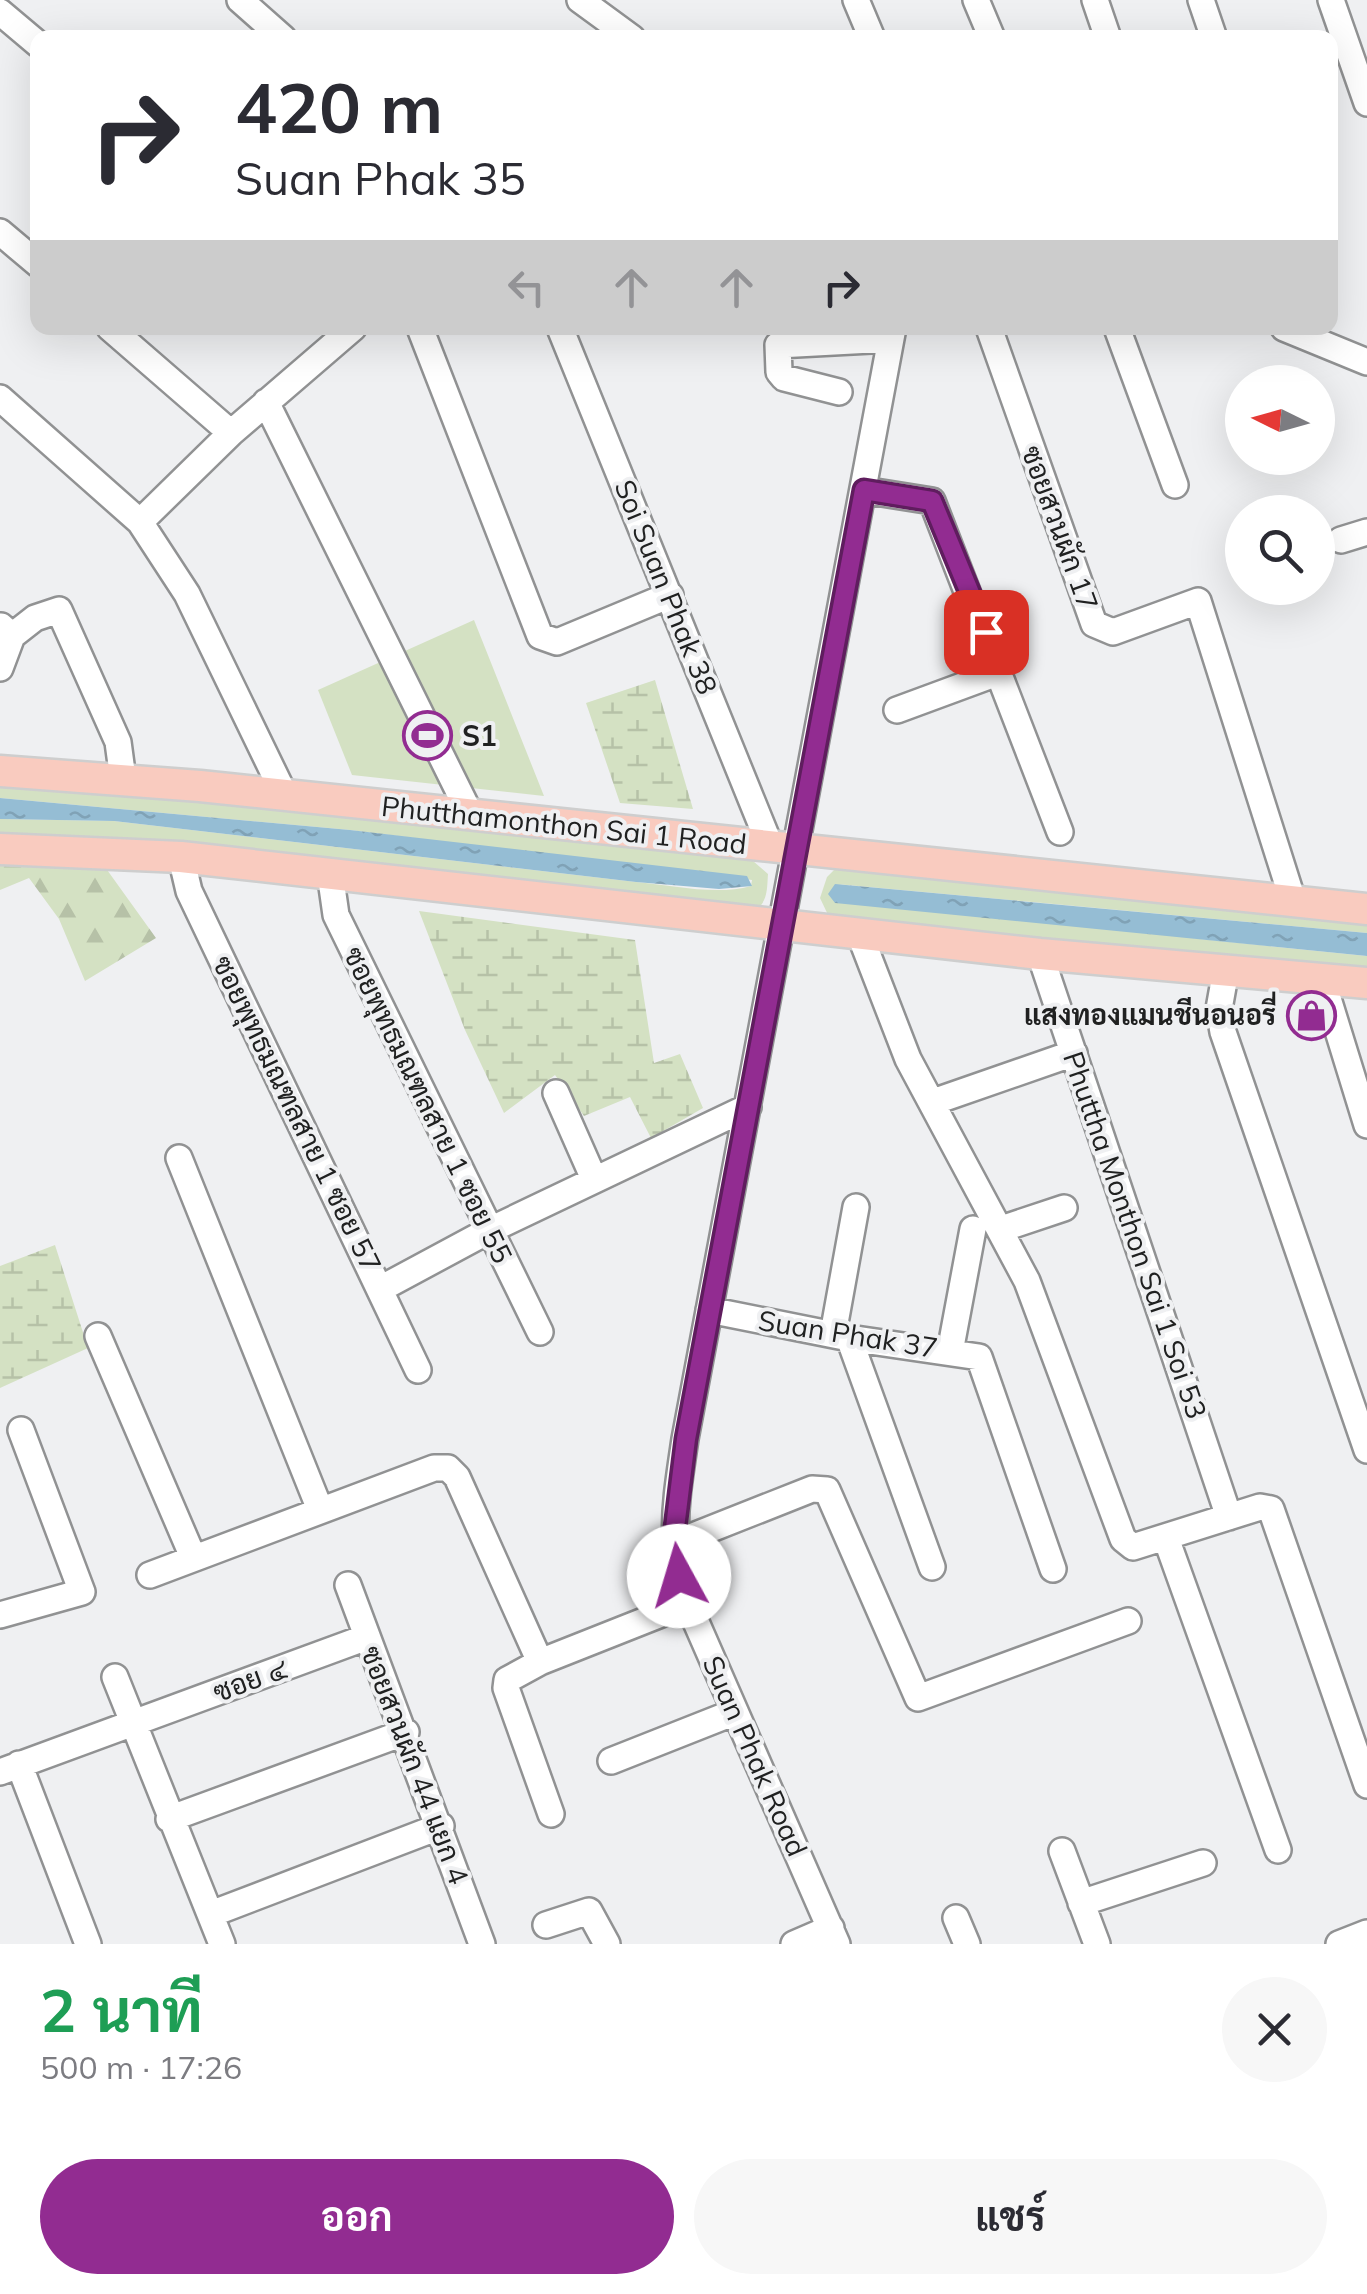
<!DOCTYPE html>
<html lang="th">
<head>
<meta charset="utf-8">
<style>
  :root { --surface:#fff; --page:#f7f7f7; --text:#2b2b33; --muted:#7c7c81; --accent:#922c91 }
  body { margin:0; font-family:Mulish,Sarabun,sans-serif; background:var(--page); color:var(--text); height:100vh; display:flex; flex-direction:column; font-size:38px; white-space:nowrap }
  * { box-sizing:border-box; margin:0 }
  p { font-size:32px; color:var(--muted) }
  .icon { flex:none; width:55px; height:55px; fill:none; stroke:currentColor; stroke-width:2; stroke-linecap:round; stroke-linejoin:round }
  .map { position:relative; height:1944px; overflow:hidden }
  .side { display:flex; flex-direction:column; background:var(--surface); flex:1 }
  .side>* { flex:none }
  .top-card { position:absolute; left:30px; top:30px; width:1308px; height:305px; border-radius:20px; box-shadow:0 10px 40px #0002; background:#fff; color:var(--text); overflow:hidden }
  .needle { width:65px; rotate:275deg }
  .buttons { position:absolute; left:1225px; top:365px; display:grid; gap:20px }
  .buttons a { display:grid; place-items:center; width:110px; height:110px; border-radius:50%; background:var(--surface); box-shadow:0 10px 40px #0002; font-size:50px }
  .pin { position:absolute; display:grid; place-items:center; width:85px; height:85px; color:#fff; margin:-42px; border-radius:20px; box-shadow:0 5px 15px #0006 }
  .me { position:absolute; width:110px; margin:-55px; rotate:354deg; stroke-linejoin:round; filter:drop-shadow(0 0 8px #0008) }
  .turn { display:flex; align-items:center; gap:35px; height:210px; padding:0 40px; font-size:45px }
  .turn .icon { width:130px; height:130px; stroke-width:2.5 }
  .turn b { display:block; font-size:70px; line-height:85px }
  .lanes { display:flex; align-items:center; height:95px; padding:0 40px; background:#0003; justify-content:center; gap:50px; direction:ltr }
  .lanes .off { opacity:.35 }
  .round { display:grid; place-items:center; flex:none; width:105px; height:105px; border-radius:52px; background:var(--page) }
  .summary { display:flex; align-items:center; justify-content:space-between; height:170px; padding:0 40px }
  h1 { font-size:60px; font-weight:700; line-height:75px; color:#1e9e55 }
  .primary-button { display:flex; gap:20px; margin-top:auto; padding:20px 40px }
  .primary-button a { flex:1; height:115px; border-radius:60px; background:var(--accent); color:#fff; font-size:40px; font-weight:700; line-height:115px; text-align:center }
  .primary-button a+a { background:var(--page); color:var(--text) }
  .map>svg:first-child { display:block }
  .green { fill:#d4e1c3 }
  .forest { fill:url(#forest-firs) }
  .wetland { fill:url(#wetland-marsh) }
  .water { fill:url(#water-ripples) }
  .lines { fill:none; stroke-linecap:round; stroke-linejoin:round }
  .minor-casing { stroke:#919293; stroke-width:30 }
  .major-casing { stroke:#cecece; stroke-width:35 }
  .minor { stroke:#fff; stroke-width:25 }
  .major { stroke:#f9cbbf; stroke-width:30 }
  .route-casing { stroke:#5f1d5e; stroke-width:25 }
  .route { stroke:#922c91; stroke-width:18 }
  .labels { text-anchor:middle; stroke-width:8; stroke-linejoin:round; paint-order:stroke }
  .street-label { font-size:28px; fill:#202121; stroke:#eff0f2 }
  .poi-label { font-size:28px; font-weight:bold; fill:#202121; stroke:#eff0f2; text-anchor:start }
</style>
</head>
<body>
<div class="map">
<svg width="1367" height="1944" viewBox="0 0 1367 1944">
  <defs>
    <pattern id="forest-firs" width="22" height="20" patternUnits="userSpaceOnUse" patternTransform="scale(2.5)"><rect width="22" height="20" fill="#d4e1c3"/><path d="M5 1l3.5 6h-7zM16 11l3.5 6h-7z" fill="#b6c1a7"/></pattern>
    <pattern id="wetland-marsh" width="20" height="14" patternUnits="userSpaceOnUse" patternTransform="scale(2.5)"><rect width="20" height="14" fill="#d4e1c3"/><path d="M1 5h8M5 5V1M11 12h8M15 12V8" fill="none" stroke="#b6c1a7"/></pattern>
    <pattern id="water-ripples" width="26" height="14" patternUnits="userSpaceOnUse" patternTransform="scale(2.5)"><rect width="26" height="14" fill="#95bdd4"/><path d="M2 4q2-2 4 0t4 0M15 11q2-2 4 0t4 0" fill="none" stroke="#80a2b6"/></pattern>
  </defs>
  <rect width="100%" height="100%" fill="#eff0f2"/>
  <path class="green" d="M 474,620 L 544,796 L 352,775 L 318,690 Z
    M 0,784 L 316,810 L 753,861 L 768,874 C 767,888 768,901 756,910 L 138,841 L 0,835 L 0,819 L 114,821 L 636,882 C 672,885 716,896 751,886 L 752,880 L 350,830 L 0,798 Z
    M 836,868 L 1367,920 L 1367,933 L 836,884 L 1200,939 L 1367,956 L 1367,967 L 839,924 L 829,917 L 820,898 L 827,877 Z"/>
  <path class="forest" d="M 0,866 L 105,867 L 156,938 L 85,981 L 59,919 L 29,878 L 0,890 Z"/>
  <path class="wetland" d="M 655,680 L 693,809 L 620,803 L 586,703 Z
    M 419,911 L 635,940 L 654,1063 L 680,1054 L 703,1108 L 651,1138 L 630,1097 L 584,1116 L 555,1075 L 504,1113 L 465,1030 Z
    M 55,1245 L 88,1348 L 0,1388 L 0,1266 Z"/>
  <path class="water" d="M 0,798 L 350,830 L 747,876 L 752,886 L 719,889 L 636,882 L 114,821 L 0,819 Z
    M 835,884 L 1367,933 L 1367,956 L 835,903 L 828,894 Z"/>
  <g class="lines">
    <defs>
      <path id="minor" d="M 240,0 L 283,38
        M 580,0 L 632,38
        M 856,0 L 872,38
        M 976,0 L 992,38
        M 1095,0 L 1108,38
        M 1201,0 L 1214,38
        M 1331,0 L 1367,103
        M 0,12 L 38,44
        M 0,232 L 38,264
        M 110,328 L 231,433
        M 420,328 L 540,636 L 557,642 L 670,595
        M 560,328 L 771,848
        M 989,328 L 1094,624 L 1113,632 L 1198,601 L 1293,901
        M 1117,328 L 1175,485
        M 1284,328 L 1367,362
        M 839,392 L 784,378 L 779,372 L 778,345 L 890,339
        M 0,398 L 140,522 L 187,594 L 284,794
        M 266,402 L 470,814
        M 863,490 L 932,501 L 1060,832
        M 140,522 L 231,433 L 353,328
        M 1341,540 L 1367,532
        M 12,636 L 35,618 L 59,610 L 118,742 L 123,779
        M 0,668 L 12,636 L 1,626
        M 897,710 L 1000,672
        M 181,857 L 189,891 L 418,1370
        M 330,873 L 336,915 L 540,1332
        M 860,935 L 908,1059 L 1027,1281 L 1123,1539 L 1133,1547 L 1260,1507 L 1271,1509 L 1367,1785
        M 1040,954 L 1229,1517
        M 1226,970 L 1219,1009 L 1223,1032 L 1367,1450
        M 1322,979 L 1367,1125
        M 556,1093 L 594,1179
        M 933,1102 L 1074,1053
        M 179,1158 L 319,1507
        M 1001,1229 L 1064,1208
        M 382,1288 L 488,1231 L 748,1107
        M 709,1310 L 849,1338 L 979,1357 L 1053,1569
        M 833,1334 L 856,1207
        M 98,1336 L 193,1557
        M 849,1338 L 932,1567
        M 950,1352 L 973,1229
        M 1166,1538 L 1278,1850
        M 673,1544 L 812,1489 L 827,1490 L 918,1698 L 1128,1621
        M 150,1575 L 434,1468 L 448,1468 L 457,1477 L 540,1662
        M 348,1585 L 482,1944
        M 0,1615 L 82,1592 L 21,1430
        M 115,1677 L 222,1944
        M 611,1761 L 735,1712
        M 19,1764 L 88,1944
        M 0,1772 L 367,1637
        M 551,1814 L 506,1688 L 507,1680 L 540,1662 L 689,1603
        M 169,1819 L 406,1732
        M 1062,1851 L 1097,1944
        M 1081,1903 L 1203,1863
        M 211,1914 L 441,1826
        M 956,1918 L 967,1944
        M 546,1925 L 589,1911 L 607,1944
        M 794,1944 L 831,1928
        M 837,1944 L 696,1622 C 667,1549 674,1514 685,1439 L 893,328
        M 1339,1944 L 1367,1933"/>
      <path id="major" d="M 0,771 L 200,786 L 1367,909
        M 0,849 L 181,857 L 1040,954 L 1367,983"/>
    </defs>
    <use href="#minor" class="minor-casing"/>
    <use href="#major" class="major-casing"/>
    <use href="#minor" class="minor"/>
    <use href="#major" class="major"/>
  </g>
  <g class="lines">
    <defs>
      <path id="route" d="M 679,1576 L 673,1544 L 686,1439 L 864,490 L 932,501 L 986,632"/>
    </defs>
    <use href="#route" class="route-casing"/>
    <use href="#route" class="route"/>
  </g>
  <defs>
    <symbol id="stadium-ring" viewBox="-11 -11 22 22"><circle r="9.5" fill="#eff0f2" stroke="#922c91" stroke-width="1.5"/><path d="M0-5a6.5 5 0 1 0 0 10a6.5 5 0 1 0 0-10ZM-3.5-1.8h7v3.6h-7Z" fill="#922c91"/></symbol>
    <symbol id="shop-ring" viewBox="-11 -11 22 22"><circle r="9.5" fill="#eff0f2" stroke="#922c91" stroke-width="1.5"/><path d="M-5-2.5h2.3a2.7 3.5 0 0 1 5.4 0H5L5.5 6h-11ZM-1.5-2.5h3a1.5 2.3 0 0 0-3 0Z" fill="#922c91"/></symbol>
  </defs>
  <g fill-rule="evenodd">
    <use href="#stadium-ring" x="400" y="708" width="55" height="55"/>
    <use href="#shop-ring" x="1284" y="988" width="55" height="55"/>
  </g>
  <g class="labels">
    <g class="street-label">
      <text transform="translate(1060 528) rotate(70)" y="10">ซอยสวนผัก 17</text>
      <text transform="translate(666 587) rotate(68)" y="10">Soi Suan Phak 38</text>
      <text transform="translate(564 825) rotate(6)" y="10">Phutthamonthon Sai 1 Road</text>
      <text transform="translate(428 1105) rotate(64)" y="10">ซอยพุทธมณฑลสาย 1 ซอย 55</text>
      <text transform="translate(297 1114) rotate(64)" y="10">ซอยพุทธมณฑลสาย 1 ซอย 57</text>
      <text transform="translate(1135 1235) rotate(71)" y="10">Phuttha Monthon Sai 1 Soi 53</text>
      <text transform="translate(848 1334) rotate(9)" y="10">Suan Phak 37</text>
      <text transform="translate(250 1680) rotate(-20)" y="10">ซอย ๔</text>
      <text transform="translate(755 1756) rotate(66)" y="10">Suan Phak Road</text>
      <text transform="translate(415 1765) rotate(69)" y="10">ซอยสวนผัก 44 แยก 4</text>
    </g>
    <g class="poi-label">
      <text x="462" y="746">S1</text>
      <text x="1276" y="1025" text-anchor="end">แสงทองแมนชีนอนอรี่</text>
    </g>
  </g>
</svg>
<div class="buttons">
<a><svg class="needle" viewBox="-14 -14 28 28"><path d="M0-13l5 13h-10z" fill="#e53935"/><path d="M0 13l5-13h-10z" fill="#7c7c81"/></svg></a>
<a><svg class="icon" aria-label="search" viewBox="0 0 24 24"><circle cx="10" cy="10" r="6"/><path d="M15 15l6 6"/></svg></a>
</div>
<div class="pin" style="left:986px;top:632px;background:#d93025"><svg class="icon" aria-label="arrive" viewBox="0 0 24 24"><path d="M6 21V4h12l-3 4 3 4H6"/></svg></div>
<svg class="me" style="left:679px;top:1576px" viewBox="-20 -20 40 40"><circle r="19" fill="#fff"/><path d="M0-13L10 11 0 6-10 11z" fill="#922c91"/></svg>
<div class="top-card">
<div class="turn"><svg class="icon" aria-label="right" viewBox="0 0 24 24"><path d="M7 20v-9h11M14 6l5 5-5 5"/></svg><div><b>420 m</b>Suan Phak 35</div></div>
<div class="lanes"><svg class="icon off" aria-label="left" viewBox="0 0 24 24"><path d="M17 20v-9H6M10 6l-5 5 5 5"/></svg><svg class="icon off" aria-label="ahead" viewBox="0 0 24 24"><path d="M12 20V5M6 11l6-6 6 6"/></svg><svg class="icon off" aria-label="ahead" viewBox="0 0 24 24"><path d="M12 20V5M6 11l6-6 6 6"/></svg><svg class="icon" aria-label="right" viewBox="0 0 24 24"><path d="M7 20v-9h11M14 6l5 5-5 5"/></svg></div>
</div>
</div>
<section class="side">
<div class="summary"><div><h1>2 นาที</h1><p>500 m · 17:26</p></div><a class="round"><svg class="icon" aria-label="close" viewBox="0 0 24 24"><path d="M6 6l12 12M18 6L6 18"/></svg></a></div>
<div class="primary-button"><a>ออก</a><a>แชร์</a></div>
</section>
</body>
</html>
